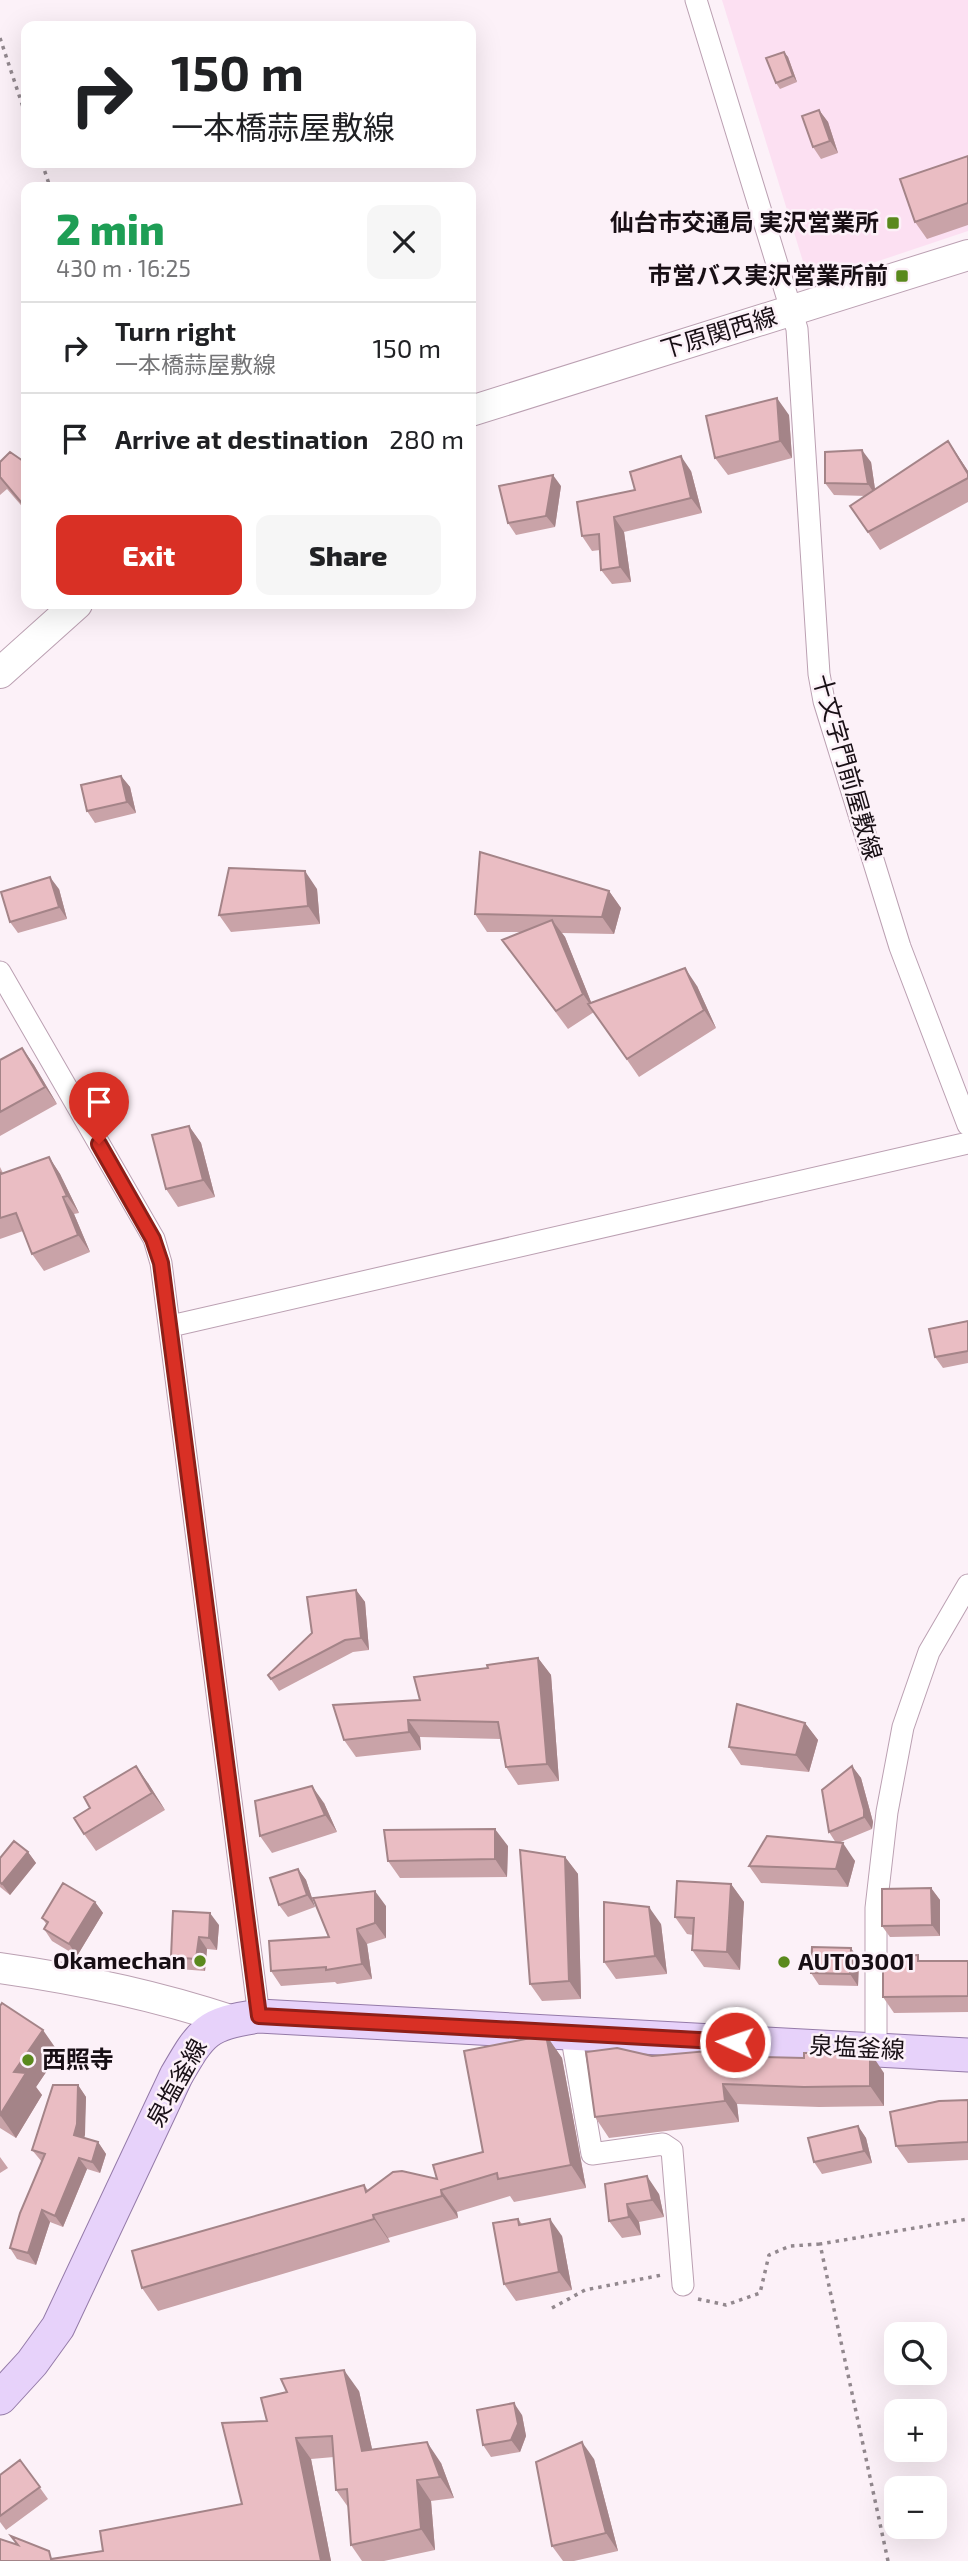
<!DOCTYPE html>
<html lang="en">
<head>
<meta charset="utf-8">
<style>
  :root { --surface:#fff; --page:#f6f6f6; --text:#202124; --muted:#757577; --line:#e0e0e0; --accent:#d93025 }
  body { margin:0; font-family:"Exo 2","Noto Sans JP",sans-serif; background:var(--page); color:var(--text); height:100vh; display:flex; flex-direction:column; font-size:26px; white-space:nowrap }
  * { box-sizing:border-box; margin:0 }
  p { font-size:23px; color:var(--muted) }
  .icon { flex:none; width:38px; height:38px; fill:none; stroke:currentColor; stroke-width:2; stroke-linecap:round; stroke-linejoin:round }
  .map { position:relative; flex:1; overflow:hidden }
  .side { position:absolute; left:21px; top:182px; width:455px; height:427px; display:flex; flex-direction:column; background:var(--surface); border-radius:14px; box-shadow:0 7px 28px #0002 }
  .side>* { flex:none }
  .top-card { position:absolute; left:21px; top:21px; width:455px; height:147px; border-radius:14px; box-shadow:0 7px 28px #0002; background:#fff; color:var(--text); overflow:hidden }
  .controls { position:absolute; left:884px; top:2322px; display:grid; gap:14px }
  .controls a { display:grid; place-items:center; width:63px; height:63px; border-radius:14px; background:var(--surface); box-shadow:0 7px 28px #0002; font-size:35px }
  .pin { position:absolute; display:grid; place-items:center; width:60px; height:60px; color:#fff; margin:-72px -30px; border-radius:50% 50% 50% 0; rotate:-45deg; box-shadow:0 0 7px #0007 }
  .pin .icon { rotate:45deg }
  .me { position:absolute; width:77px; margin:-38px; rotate:273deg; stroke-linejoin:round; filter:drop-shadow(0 0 5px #0008) }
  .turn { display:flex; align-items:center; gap:24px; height:147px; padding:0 35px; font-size:32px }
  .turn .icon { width:91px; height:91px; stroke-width:2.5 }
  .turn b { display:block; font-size:49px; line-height:60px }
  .round { display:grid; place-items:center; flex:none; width:74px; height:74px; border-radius:14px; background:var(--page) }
  .overview { display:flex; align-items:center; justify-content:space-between; height:119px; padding:0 35px }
  h1 { font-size:42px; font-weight:800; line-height:52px; color:#1e9e55 }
  .cta { display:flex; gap:14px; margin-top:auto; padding:14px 35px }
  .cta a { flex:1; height:80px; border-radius:14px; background:var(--accent); color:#fff; font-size:28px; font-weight:800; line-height:80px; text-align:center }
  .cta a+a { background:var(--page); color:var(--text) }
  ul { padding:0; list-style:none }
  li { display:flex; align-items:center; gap:21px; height:91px; padding:0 35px; border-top:2px solid var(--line) }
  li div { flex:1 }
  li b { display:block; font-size:26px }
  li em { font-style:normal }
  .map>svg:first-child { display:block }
  .built { fill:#fce0f2 }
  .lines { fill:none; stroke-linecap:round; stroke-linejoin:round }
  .street-casing { stroke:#bba0b2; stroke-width:23 }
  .secondary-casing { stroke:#bba0b2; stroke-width:32 }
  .primary-casing { stroke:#947aa8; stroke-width:35 }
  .path { stroke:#92888e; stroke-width:3.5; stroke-dasharray:3.5 5; stroke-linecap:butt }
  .street { stroke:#fff; stroke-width:21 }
  .secondary { stroke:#fff; stroke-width:30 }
  .primary { stroke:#e7d2fa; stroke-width:33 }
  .wall { fill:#c9a3a8 }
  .shaded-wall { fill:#a48488 }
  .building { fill:#eabdc3; stroke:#a48488; stroke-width:2 }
  .route-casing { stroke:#8d1f18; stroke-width:18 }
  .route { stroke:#d93025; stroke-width:12 }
  .poi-dot { fill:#5a891d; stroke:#fcf1f8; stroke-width:2.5 }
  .labels { text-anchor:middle; stroke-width:5; stroke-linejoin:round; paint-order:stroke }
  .poi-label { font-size:24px; font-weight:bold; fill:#180f15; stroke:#fcf1f8; text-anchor:end }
  .street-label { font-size:24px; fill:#180f15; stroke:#fcf1f8 }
</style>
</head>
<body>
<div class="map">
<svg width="968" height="2561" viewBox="0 0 968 2561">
  <rect width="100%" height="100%" fill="#fcf1f8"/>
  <path class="built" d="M 722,0 L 968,0 L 968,231 L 810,284 Z"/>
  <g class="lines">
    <defs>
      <path id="street" d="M 696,0 L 797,329 L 819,674 L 824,701 L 900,947 L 968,1125
        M 0,972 L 154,1239 L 161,1263 L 259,2016
        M 171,1326 L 968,1143
        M 571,2033 L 592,2154 L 663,2144 L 672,2150 L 683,2285
        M 876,2049 L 876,1908 L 887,1812 L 903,1727 L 929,1652 L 968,1585"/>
      <path id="secondary" d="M 471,411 L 968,255
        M 0,673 L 77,604
        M 0,1968 C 78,1979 155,1995 230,2020"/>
      <path id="primary" d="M 0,2398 L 32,2363 L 58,2327 L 176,2076 C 202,2031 206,2024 259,2016 L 968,2055"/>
    </defs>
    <use href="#street" class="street-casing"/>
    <use href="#secondary" class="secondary-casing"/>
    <use href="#primary" class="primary-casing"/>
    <path class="path" d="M 0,38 L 26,116
      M 42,163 L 50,187
      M 698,2299 L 726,2305 L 760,2293 L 769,2255 L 790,2246 L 820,2244
      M 552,2308 L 585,2290 L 662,2275
      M 888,2561 L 820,2244 L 968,2219"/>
    <use href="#street" class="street"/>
    <use href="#secondary" class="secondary"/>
    <use href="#primary" class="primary"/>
  </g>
  <path class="wall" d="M 784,52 L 788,57 L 797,82 L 780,89 L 776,83 Z
    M 819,110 L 828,122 L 838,153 L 821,159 L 813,147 Z
    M 968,156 L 968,225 L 927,239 L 915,222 Z
    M 789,415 L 792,458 L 728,475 L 715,458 Z
    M 948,441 L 968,471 L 968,502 L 880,550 L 850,506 L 866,496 L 834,495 L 825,483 L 871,462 L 875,489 Z
    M 0,462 L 26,463 L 26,511 L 7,489 L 0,495 Z
    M 691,471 L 702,513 L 624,532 L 631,582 L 612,584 L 601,570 L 600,550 L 592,551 L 582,536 L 635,490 Z
    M 561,486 L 555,527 L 516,535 L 508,523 Z
    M 121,776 L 130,787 L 136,813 L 95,823 L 87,811 Z
    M 59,889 L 67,919 L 18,933 L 10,922 Z
    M 317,889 L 320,924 L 231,932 L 219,915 Z
    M 609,891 L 621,908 L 614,934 L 562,933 L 565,937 L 591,1002 L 697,986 L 716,1028 L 639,1077 L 594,1012 L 568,1029 L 502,940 L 522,932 L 487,932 L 475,914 Z
    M 22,1048 L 34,1065 L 57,1104 L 0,1136 L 0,1060 Z
    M 189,1126 L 201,1143 L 215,1197 L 178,1207 L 166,1189 Z
    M 49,1157 L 60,1174 L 79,1213 L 74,1214 L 90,1252 L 44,1271 L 32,1254 L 23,1231 L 0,1239 L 0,1167 L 3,1173 Z
    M 968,1321 L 968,1363 L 943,1368 L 935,1357 Z
    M 356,1590 L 365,1602 L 369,1650 L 353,1652 L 279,1691 L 268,1675 Z
    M 538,1658 L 551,1675 L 559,1781 L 518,1785 L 506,1767 L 501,1739 L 420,1737 L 421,1750 L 356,1757 L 344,1740 L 420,1700 L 488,1668 Z
    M 805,1723 L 818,1740 L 809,1772 L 741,1765 L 729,1747 Z
    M 852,1766 L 861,1778 L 873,1822 L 872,1829 L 838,1843 L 855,1861 L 848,1887 L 761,1883 L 749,1866 L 836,1843 L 829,1832 Z
    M 148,1783 L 165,1810 L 96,1851 L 84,1834 Z
    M 324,1803 L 337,1832 L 272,1853 L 260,1836 Z
    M 508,1846 L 507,1877 L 400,1878 L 388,1861 Z
    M 28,1852 L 36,1863 L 10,1895 L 0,1887 L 0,1858 Z
    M 565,1857 L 578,1874 L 581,1999 L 542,2001 L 530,1984 Z
    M 298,1869 L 306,1880 L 315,1907 L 288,1917 L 279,1905 Z
    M 731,1884 L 744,1902 L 740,1970 L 704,1967 L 692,1950 L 693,1935 L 687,1934 L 675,1917 Z
    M 931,1888 L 940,1900 L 940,1936 L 890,1937 L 882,1926 Z
    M 95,1902 L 103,1913 L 77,1956 L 52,1941 L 44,1929 L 47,1925 L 42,1918 Z
    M 386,1906 L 386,1938 L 367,1944 L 372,1979 L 337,1984 L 335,1982 L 281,1986 L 271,1971 L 329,1937 Z
    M 661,1924 L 667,1974 L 616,1979 L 604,1962 Z
    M 219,1925 L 217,1950 L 207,1949 L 205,1971 L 179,1969 L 171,1957 Z
    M 859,1960 L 858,1986 L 819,1985 L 811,1973 Z
    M 922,1961 L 968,1961 L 968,2012 L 894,2013 L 883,1997 Z
    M 0,2006 L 59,2053 L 36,2087 L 42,2095 L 16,2138 L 0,2128 Z
    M 546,2035 L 562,2058 L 586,2188 L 514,2202 L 510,2196 L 457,2212 L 458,2218 L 388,2238 L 390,2242 L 158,2311 L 142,2288 L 364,2185 L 368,2190 L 437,2179 L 483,2152 Z
    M 719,2050 L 723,2056 L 884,2073 L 884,2106 L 819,2107 L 737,2104 L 739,2122 L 609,2138 L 595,2117 L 652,2056 Z
    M 78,2085 L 86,2097 L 84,2138 L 98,2142 L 106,2154 L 100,2173 L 87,2169 L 63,2227 L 50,2222 L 36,2265 L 17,2259 L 10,2248 L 42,2162 L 32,2150 Z
    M 968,2100 L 968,2160 L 908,2163 L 896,2146 Z
    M 858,2126 L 866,2138 L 872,2163 L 822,2174 L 814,2162 Z
    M 0,2157 L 8,2168 L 0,2173 Z
    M 605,2184 L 659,2194 L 664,2217 L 639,2222 L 641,2235 L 622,2238 L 609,2221 Z
    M 518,2219 L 522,2224 L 562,2236 L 572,2290 L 516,2301 L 504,2284 Z
    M 359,2391 L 372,2449 L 441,2463 L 454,2498 L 431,2501 L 435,2550 L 384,2561 L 362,2561 L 351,2545 L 348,2507 L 336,2490 L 334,2457 L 311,2459 L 331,2561 L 0,2561 L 55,2559 L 103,2551 L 242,2504 L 267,2421 Z
    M 522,2415 L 526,2436 L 520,2452 L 491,2457 L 483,2445 Z
    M 594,2459 L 618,2551 L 574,2561 L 563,2561 L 552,2546 Z
    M 20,2460 L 48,2499 L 6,2530 L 0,2522 L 0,2475 Z"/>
  <path class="shaded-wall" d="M 784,52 L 788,57 L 797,82 L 793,76 Z
    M 819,110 L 828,122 L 838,153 L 830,141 Z
    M 777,398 L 789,415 L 792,458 L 780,441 Z
    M 948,441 L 968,471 L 968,474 Z
    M 862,450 L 871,462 L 876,496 L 868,484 Z
    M 681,456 L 691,471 L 702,513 L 691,498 Z
    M 553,475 L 561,486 L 555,527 L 546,516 Z
    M 614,517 L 624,532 L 631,582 L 620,567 Z
    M 121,776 L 130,787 L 136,813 L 127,802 Z
    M 305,871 L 317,889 L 320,924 L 308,906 Z
    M 50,877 L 59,889 L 67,919 L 59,907 Z
    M 609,891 L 621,908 L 614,934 L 602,917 Z
    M 552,920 L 565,937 L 595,1012 L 583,994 Z
    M 685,968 L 697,986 L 716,1028 L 704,1010 Z
    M 22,1048 L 34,1065 L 57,1104 L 45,1087 Z
    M 189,1126 L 201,1143 L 215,1197 L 203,1180 Z
    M 49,1157 L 60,1174 L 79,1213 L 67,1196 Z
    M 63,1197 L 74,1214 L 90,1252 L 78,1235 Z
    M 356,1590 L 365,1602 L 369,1650 L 361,1638 Z
    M 538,1658 L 551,1675 L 559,1781 L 547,1764 Z
    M 408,1720 L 420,1737 L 421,1750 L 409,1732 Z
    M 805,1723 L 818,1740 L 809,1772 L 796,1755 Z
    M 136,1766 L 148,1783 L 165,1810 L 152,1793 Z
    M 852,1766 L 861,1778 L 873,1822 L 872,1829 L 864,1817 Z
    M 312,1786 L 324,1803 L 337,1832 L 325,1815 Z
    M 495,1829 L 508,1846 L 507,1877 L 495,1859 Z
    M 843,1843 L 855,1861 L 848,1887 L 836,1869 Z
    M 28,1852 L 36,1863 L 10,1895 L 2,1884 Z
    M 565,1857 L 578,1874 L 581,1999 L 569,1981 Z
    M 298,1869 L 306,1880 L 315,1907 L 307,1895 Z
    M 731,1884 L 744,1902 L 740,1970 L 727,1952 Z
    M 931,1888 L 940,1900 L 940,1936 L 932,1925 Z
    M 375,1891 L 386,1906 L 386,1938 L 375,1923 Z
    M 95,1902 L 103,1913 L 77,1956 L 69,1944 Z
    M 649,1907 L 661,1924 L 667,1974 L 655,1956 Z
    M 210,1913 L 219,1925 L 217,1950 L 209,1938 Z
    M 357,1929 L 367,1944 L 372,1979 L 362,1964 Z
    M 199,1937 L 207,1949 L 205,1971 L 196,1959 Z
    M 851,1948 L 859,1960 L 858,1986 L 850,1974 Z
    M 43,2030 L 59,2053 L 36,2087 L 42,2095 L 16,2138 L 0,2115 L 14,2072 Z
    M 546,2035 L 562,2058 L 586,2188 L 571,2165 Z
    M 870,2052 L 884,2073 L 884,2106 L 870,2086 Z
    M 723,2084 L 737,2104 L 739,2122 L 725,2101 Z
    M 78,2085 L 86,2097 L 85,2135 L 82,2146 L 74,2135 Z
    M 858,2126 L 866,2138 L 872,2163 L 864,2151 Z
    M 98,2142 L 106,2154 L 100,2173 L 92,2162 Z
    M 79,2158 L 87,2169 L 63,2227 L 55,2216 Z
    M 647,2176 L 659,2194 L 664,2217 L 652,2200 Z
    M 441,2190 L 457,2212 L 458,2218 L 442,2196 Z
    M 627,2204 L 639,2222 L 641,2235 L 629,2217 Z
    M 42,2210 L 50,2222 L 36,2265 L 28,2253 Z
    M 373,2215 L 388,2238 L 390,2242 L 374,2219 Z
    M 550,2219 L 562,2236 L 572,2290 L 559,2272 Z
    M 344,2370 L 359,2391 L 377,2471 L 362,2451 Z
    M 514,2403 L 522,2415 L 526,2436 L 520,2452 L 511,2440 Z
    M 296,2438 L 311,2459 L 331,2561 L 321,2561 Z
    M 427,2442 L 441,2463 L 454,2498 L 440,2477 Z
    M 582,2442 L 594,2459 L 618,2551 L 606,2533 Z
    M 417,2480 L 431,2501 L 435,2550 L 421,2529 Z"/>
  <path class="building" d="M 784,52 L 793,76 L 776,83 L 766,58 Z
    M 819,110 L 830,141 L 813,147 L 802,116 Z
    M 968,156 L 968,203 L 915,222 L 900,179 Z
    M 777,398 L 780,441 L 715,458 L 706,416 Z
    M 948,441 L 968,474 L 968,478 L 868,532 L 850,506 Z
    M 862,450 L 868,484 L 825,483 L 825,452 Z
    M 10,452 L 26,463 L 26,508 L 0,477 L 0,462 Z
    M 681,456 L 691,498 L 614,517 L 620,567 L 601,570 L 599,534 L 582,536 L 577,502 L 635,490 L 630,472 Z
    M 553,475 L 546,516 L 508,523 L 499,486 Z
    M 121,776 L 127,802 L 87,811 L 81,785 Z
    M 480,852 L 609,891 L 602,917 L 475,914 Z
    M 229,868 L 305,871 L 308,906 L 219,915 Z
    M 50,877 L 59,907 L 10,922 L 1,892 Z
    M 552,920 L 583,994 L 556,1011 L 502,940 Z
    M 685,968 L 704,1010 L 627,1059 L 588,1004 Z
    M 22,1048 L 45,1087 L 0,1112 L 0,1060 Z
    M 189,1126 L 203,1180 L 166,1189 L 152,1135 Z
    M 49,1157 L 67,1196 L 63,1197 L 78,1235 L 32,1254 L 16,1213 L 0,1218 L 0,1172 L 1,1174 Z
    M 968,1321 L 968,1351 L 935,1357 L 929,1329 Z
    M 356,1590 L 361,1638 L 345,1640 L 271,1679 L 268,1675 L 312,1633 L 307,1597 Z
    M 538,1658 L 547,1764 L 506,1767 L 498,1722 L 408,1720 L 409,1732 L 344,1740 L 333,1705 L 420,1700 L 414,1677 L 488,1668 L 487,1665 Z
    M 737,1704 L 805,1723 L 796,1755 L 729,1747 Z
    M 136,1766 L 152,1793 L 84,1834 L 74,1818 L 90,1808 L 84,1797 Z
    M 852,1766 L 864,1810 L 864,1817 L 829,1832 L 822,1790 Z
    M 312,1786 L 325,1815 L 260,1836 L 255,1801 Z
    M 495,1829 L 495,1859 L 388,1861 L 384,1830 Z
    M 767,1836 L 843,1843 L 836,1869 L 749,1866 Z
    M 14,1841 L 28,1852 L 2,1884 L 0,1882 L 0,1858 Z
    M 520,1850 L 565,1857 L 569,1981 L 530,1984 Z
    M 298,1869 L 307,1895 L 279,1905 L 270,1878 Z
    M 677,1881 L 731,1884 L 727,1952 L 692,1950 L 694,1918 L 675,1917 Z
    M 63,1883 L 95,1902 L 69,1944 L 44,1929 L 48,1922 L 42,1918 Z
    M 931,1888 L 932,1925 L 882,1926 L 882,1889 Z
    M 375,1891 L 375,1923 L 357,1929 L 362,1964 L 326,1970 L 326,1967 L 271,1971 L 269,1941 L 329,1937 L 313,1898 Z
    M 604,1902 L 649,1907 L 655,1956 L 604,1962 Z
    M 173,1911 L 210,1913 L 209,1938 L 199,1937 L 196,1959 L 171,1957 Z
    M 812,1947 L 851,1948 L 850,1974 L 811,1973 Z
    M 918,1955 L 918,1961 L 968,1961 L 968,1996 L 883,1997 L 883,1956 Z
    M 2,2003 L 43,2030 L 14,2072 L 26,2073 L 0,2115 L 0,2006 Z
    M 546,2035 L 571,2165 L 498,2179 L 497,2173 L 441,2190 L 442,2196 L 373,2215 L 374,2219 L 142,2288 L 132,2251 L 364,2185 L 366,2192 L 393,2172 L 402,2171 L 437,2179 L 433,2165 L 483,2152 L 464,2051 Z
    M 617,2048 L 652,2056 L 719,2050 L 720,2056 L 804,2058 L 804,2053 L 870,2052 L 870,2086 L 804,2087 L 723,2084 L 725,2101 L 595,2117 L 586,2052 Z
    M 53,2085 L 78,2085 L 77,2124 L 74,2135 L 98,2142 L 92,2162 L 79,2158 L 55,2216 L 42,2210 L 28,2253 L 10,2248 L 20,2213 L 45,2154 L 32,2150 Z
    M 968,2100 L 968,2142 L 896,2146 L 890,2112 L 939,2101 Z
    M 858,2126 L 864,2151 L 814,2162 L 808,2138 Z
    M 647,2176 L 652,2200 L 627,2204 L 629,2217 L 609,2221 L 605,2184 Z
    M 518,2219 L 519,2225 L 550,2219 L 559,2272 L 504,2284 L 493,2223 Z
    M 344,2370 L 362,2451 L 427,2442 L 440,2477 L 417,2480 L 421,2529 L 351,2545 L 347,2489 L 336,2490 L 332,2436 L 296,2438 L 321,2561 L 0,2561 L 0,2539 L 18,2545 L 11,2536 L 49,2551 L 51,2559 L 103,2551 L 100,2531 L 242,2504 L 222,2423 L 267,2421 L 261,2398 L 287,2392 L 281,2379 Z
    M 514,2403 L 518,2424 L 511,2440 L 483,2445 L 477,2410 Z
    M 582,2442 L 606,2533 L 552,2546 L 536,2462 Z
    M 20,2460 L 40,2487 L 0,2516 L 0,2475 Z"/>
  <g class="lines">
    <defs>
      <path id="route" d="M 99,1144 L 153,1239 L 161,1263 L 259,2016 L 735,2042"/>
    </defs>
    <use href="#route" class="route-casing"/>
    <use href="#route" class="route"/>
  </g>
  <g class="poi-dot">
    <rect x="886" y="216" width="14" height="14" rx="3.5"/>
    <rect x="895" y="269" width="14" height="14" rx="3.5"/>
    <circle cx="200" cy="1961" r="7"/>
    <circle cx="784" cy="1962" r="7"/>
    <circle cx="28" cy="2060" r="7"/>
  </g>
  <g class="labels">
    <g class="poi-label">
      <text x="879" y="231">仙台市交通局 実沢営業所</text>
      <text x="888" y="284">市営バス実沢営業所前</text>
      <text x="186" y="1969">Okamechan</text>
      <text x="798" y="1970" text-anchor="start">AUTO3001</text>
      <text x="42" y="2068" text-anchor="start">西照寺</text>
    </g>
    <g class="street-label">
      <text transform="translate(719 333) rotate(-17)" y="8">下原関西線</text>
      <text transform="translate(847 767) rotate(74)" y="8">十文字門前屋敷線</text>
      <text transform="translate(857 2048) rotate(3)" y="8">泉塩釜線</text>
      <text transform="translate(177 2083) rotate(-61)" y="8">泉塩釜線</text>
    </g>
  </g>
</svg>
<div class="controls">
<a><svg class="icon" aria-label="search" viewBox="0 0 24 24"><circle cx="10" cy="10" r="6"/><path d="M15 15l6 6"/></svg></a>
<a>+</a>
<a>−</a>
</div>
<div class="pin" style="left:99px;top:1144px;background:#d93025"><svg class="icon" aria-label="arrive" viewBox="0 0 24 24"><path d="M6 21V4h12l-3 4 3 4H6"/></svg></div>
<svg class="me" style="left:735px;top:2042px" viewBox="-20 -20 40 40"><circle r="17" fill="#d93025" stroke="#fff" stroke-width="3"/><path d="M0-11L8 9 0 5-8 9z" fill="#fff"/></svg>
<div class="top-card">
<div class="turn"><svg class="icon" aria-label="right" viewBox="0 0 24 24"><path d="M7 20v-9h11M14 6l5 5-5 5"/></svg><div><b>150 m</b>一本橋蒜屋敷線</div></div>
</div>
<section class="side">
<div class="overview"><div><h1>2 min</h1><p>430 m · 16:25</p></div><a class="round"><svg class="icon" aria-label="close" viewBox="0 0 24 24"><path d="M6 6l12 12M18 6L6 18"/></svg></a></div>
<ul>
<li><svg class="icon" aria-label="right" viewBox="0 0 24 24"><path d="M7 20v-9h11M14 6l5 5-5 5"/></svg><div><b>Turn right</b><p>一本橋蒜屋敷線</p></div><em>150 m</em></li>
<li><svg class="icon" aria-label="arrive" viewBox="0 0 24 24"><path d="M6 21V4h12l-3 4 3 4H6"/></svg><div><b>Arrive at destination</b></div><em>280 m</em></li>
</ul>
<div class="cta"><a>Exit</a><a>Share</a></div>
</section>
</div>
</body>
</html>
